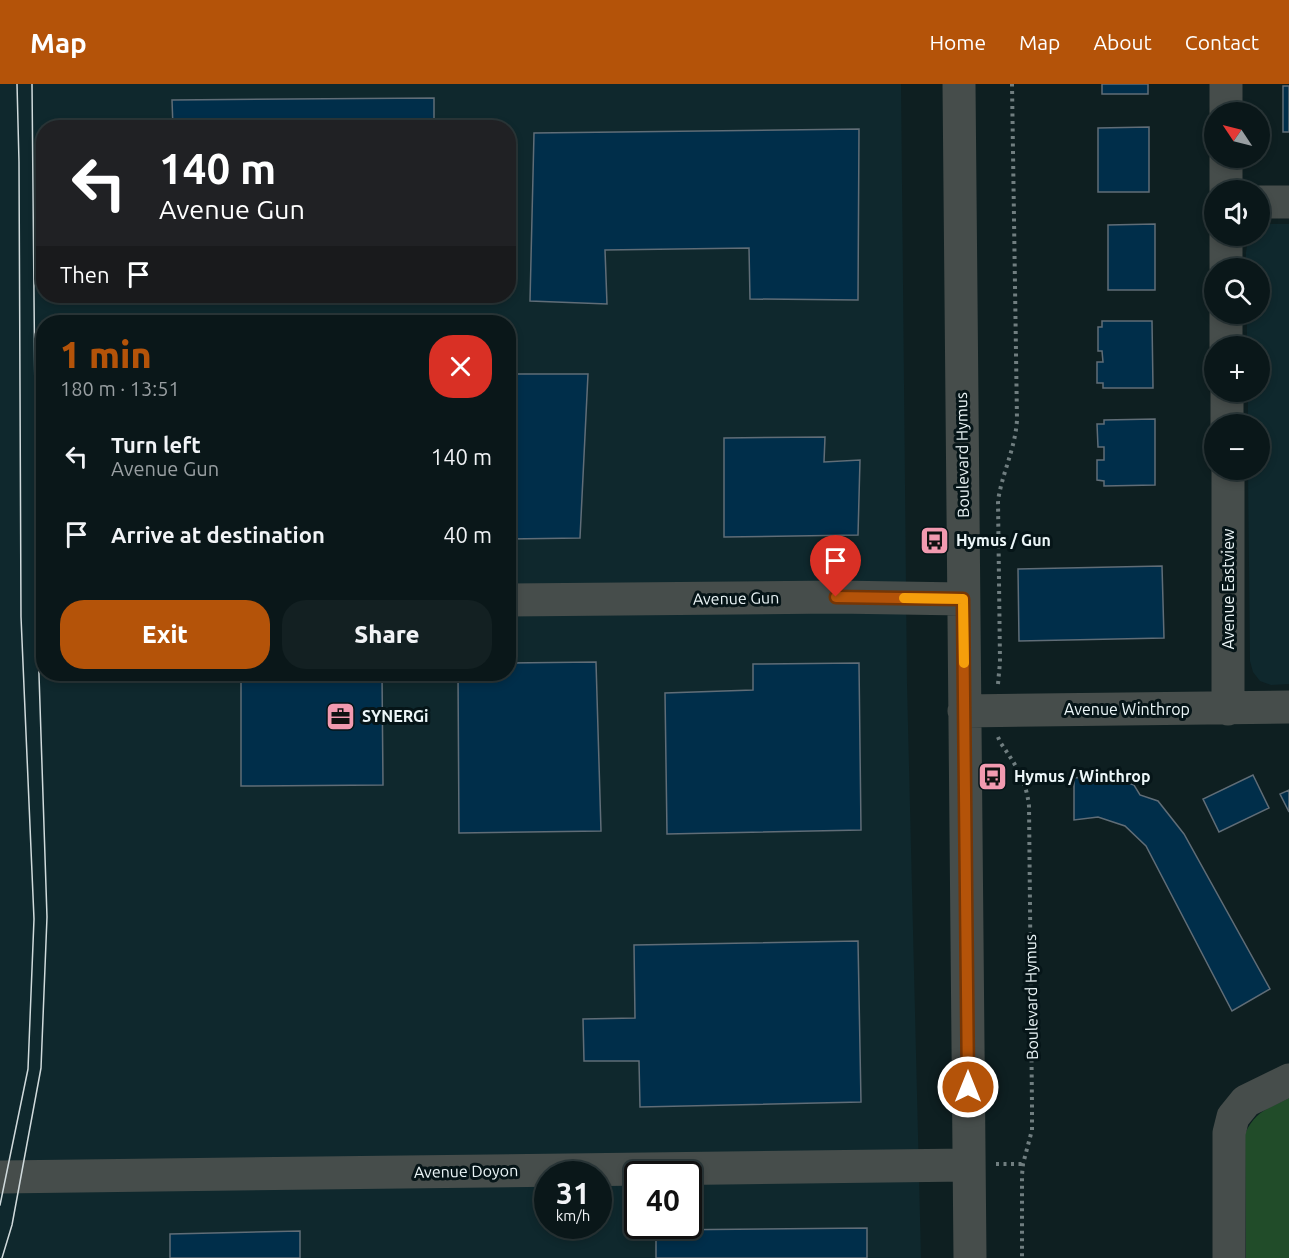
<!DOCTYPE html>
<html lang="en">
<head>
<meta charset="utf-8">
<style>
  :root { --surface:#0a1719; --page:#132022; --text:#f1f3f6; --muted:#999fa2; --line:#2a3638; --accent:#b45309 }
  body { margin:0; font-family:Ubuntu,sans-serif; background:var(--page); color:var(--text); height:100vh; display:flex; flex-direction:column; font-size:22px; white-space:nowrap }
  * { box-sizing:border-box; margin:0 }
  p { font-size:20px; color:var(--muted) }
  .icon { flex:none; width:33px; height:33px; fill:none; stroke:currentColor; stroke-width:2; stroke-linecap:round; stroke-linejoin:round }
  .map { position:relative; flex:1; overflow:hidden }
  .side { position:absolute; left:36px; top:231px; width:480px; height:366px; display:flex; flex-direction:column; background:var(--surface); border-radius:24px; box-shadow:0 3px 9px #0003,0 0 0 2px var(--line) }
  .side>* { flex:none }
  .banner { position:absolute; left:36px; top:36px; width:480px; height:183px; border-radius:24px; box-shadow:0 3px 9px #0003,0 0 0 2px var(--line); background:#202124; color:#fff; overflow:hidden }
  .needle { width:39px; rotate:305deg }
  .controls { position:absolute; left:1204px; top:18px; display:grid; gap:12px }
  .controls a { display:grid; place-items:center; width:66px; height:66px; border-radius:50%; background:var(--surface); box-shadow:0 3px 9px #0003,0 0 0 2px var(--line); font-size:30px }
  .speed { position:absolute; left:534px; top:1077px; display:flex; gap:12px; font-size:30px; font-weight:700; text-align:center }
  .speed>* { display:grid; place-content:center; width:78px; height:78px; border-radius:50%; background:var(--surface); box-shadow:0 3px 9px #0003,0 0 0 2px var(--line); line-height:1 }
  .speed small { font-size:15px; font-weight:400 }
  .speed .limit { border:3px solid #111; border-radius:9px; background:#fff; color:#111 }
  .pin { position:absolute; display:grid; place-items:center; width:51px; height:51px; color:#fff; margin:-62px -26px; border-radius:50% 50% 50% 0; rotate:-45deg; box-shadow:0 0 6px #0007 }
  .pin .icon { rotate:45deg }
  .me { position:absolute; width:66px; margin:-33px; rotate:0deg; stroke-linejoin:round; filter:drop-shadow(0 0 4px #0008) }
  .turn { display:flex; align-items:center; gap:21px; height:126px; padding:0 24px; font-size:27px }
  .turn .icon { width:78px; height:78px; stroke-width:2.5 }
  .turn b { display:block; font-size:42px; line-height:51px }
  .then { display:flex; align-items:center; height:57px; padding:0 24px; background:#0003; gap:12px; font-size:22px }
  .round { display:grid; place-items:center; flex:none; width:63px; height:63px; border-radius:24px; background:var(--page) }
  .summary { display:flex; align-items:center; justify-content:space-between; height:102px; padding:0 24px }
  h1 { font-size:36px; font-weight:800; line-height:45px; color:var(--accent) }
  .cta { display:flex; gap:12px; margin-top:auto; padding:12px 24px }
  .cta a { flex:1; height:69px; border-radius:24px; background:var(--accent); color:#fff; font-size:24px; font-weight:800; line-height:69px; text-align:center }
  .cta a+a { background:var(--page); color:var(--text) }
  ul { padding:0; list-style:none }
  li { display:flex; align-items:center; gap:18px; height:78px; padding:0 24px }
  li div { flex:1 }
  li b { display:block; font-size:22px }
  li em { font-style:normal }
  header { display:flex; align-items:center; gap:36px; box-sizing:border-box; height:84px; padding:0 30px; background:var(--accent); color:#fff }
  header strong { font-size:28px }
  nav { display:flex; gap:33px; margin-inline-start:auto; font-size:21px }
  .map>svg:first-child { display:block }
  .built { fill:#0f282d; fill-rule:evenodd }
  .green { fill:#214c29 }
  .building { fill:#002e4a; stroke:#606d77; stroke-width:1.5 }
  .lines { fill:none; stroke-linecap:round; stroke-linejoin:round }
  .path { stroke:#707e80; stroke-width:4; stroke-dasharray:3 4.5; stroke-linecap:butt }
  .minor { stroke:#464d4b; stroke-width:33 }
  .tram { stroke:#d0dadc; stroke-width:1.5 }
  .route-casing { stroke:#753606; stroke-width:15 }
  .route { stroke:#b45309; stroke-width:10 }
  .slow { stroke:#f59e0b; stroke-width:10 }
  .labels { text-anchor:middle; stroke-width:6; stroke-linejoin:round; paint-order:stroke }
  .street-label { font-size:16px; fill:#ecf6f8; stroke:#061518 }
  .poi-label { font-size:16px; font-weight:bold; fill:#ecf6f8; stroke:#061518; text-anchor:start }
</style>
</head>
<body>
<header>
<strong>Map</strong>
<nav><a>Home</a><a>Map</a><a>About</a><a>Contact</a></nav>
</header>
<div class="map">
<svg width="1289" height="1174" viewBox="0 0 1289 1174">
  <rect width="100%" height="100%" fill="#0e1f21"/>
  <path class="built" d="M 0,0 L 901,0 L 907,600 L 921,1174 L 0,1174 ZM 44,44 L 508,44 L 508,212 L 44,212 ZM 44,238 L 508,238 L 508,590 L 44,590 ZM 548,1090 L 598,1090 L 598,1142 L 548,1142 ZM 638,1090 L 688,1090 L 688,1142 L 638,1142 Z
    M 1269,140 L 1289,140 L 1289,600 L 1271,601 L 1260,597 L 1253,588 L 1250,577 L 1248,386 L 1260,386 L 1260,340 L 1248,340 L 1248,308 L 1260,308 L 1260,262 L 1247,262 L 1247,230 L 1260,230 L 1260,184 L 1246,184 L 1246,168 L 1248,156 L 1251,152 L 1260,152 L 1260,143 Z"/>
  <path class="green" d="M 1289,1014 L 1289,1174 L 1246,1174 L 1245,1050 C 1255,1027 1268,1025 1289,1014 Z"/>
  <path class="building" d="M 1102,0 L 1148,0 L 1148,10 L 1102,10 Z
    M 1283,2 L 1289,2 L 1289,48 L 1283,48 Z
    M 434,14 L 434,44 L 173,44 L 172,16 Z
    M 1149,43 L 1149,108 L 1098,108 L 1098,44 Z
    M 859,45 L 858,216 L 750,215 L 749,164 L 605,166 L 607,220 L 530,217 L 534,49 Z
    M 1155,140 L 1155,206 L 1108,206 L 1108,141 Z
    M 1102,237 L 1152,237 L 1153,304 L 1103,304 L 1103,299 L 1097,299 L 1097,278 L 1103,278 L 1102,267 L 1098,267 L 1098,243 L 1102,243 Z
    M 508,290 L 588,290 L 580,454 L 508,455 Z
    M 1155,335 L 1155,401 L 1104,402 L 1104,397 L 1097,396 L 1097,376 L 1104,376 L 1104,363 L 1098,363 L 1097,340 L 1104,340 L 1104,336 Z
    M 825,353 L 824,378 L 860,376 L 858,451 L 724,453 L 724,354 Z
    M 1162,482 L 1164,554 L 1019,557 L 1018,485 Z
    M 596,578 L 601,747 L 459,749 L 458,590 L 508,590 L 508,579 Z
    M 859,579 L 861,746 L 667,750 L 665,609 L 753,606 L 753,580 Z
    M 241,590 L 382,590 L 383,701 L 241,702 Z
    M 1253,691 L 1269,724 L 1219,748 L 1203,715 Z
    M 1094,692 L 1107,698 L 1110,693 L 1134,701 L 1140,711 L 1158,717 L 1184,750 L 1270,905 L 1232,927 L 1146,762 L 1125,742 L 1098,733 L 1074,736 L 1074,694 Z
    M 1289,706 L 1289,728 L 1280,710 Z
    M 858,857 L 861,1018 L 640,1023 L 639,977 L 584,977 L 583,935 L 635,934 L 634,861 Z
    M 867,1144 L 867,1174 L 656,1174 L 656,1146 Z
    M 300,1147 L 300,1174 L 170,1174 L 170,1150 Z"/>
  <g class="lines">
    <path class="path" d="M 998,600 L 1000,578 L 998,417 C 1002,389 1015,366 1017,336 L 1012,0
      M 998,653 L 1000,658 C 1015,680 1026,695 1029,722 L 1032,1023 L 1032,1046 L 1023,1080 L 1022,1091 L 1022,1174
      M 996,1080 L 1023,1080"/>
    <path class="minor" d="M 959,0 L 970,1174
      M 1226,28 L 1226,0
      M 1226,106 L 1226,74
      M 1260,118 L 1289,118
      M 1226,184 L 1226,152
      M 1226,230 L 1226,262
      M 1227,308 L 1227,340
      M 1228,386 L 1228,625
      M 508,516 L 836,513 L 963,515
      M 964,627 L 1289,623
      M 0,1093 L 968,1081
      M 1229,1174 L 1229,1049 L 1233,1033 L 1246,1017 L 1289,996"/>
    <path class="tram" d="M 0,1121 L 28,985 L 34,835 L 21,533 L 19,78 L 17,0
      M 2,1174 L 12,1141 L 41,984 L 47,833 L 37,530 L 32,0"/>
  </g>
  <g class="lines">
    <defs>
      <path id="route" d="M 836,513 L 963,515 L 968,1003"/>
    </defs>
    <use href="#route" class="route-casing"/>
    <use href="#route" class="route"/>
    <path class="slow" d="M 904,514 L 963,515 L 964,579"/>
  </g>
  <defs>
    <symbol id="bus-square" viewBox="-11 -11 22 22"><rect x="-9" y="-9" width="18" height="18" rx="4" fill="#f29ab0" stroke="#061518"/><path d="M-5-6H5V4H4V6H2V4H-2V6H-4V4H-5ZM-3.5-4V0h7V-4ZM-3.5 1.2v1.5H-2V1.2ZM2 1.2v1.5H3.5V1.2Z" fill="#111"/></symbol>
    <symbol id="office-square" viewBox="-11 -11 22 22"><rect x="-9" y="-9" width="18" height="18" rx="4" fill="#f29ab0" stroke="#061518"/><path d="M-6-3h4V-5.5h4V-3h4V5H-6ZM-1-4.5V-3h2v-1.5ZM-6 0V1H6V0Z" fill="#111"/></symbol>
  </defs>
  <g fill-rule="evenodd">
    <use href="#bus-square" x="918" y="440" width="33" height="33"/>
    <use href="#office-square" x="324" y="616" width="33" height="33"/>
    <use href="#bus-square" x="976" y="676" width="33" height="33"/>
  </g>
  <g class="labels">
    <g class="street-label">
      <text transform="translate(962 371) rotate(-91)" y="6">Boulevard Hymus</text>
      <text transform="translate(1228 505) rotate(-90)" y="6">Avenue Eastview</text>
      <text transform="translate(736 514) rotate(-1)" y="6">Avenue Gun</text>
      <text x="1127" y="631">Avenue Winthrop</text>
      <text transform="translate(1031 913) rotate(-91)" y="6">Boulevard Hymus</text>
      <text transform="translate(466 1087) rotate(-1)" y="6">Avenue Doyon</text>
    </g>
    <g class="poi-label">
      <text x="956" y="462">Hymus / Gun</text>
      <text x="362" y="638">SYNERGi</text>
      <text x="1014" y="698">Hymus / Winthrop</text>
    </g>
  </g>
</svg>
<div class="controls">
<a><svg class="needle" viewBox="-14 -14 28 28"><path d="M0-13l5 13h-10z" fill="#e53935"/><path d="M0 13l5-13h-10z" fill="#999fa2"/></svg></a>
<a><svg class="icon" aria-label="sound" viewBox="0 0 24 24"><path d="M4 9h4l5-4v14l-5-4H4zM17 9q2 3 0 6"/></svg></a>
<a><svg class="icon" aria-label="search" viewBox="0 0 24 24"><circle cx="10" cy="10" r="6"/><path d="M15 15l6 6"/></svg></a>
<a>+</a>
<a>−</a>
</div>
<div class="speed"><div>31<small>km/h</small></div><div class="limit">40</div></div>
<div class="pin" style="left:836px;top:513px;background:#d93025"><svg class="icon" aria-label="arrive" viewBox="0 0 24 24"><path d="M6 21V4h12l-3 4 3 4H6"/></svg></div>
<svg class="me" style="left:968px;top:1003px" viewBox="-20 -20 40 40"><circle r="17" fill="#b45309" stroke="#fff" stroke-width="3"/><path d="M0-11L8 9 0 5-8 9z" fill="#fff"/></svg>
<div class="banner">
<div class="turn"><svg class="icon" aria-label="left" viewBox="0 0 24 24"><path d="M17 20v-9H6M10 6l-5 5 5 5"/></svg><div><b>140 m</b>Avenue Gun</div></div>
<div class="then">Then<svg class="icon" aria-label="arrive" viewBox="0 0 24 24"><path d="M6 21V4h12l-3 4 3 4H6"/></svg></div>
</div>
<section class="side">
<div class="summary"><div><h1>1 min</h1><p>180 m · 13:51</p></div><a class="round" style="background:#d93025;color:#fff"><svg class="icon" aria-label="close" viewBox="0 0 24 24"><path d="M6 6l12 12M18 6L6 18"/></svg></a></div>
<ul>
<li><svg class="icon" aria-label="left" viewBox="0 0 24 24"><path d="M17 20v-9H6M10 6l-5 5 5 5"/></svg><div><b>Turn left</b><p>Avenue Gun</p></div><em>140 m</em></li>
<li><svg class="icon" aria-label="arrive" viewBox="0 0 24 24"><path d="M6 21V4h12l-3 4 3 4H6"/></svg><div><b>Arrive at destination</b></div><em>40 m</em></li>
</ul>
<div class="cta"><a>Exit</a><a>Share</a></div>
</section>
</div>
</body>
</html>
